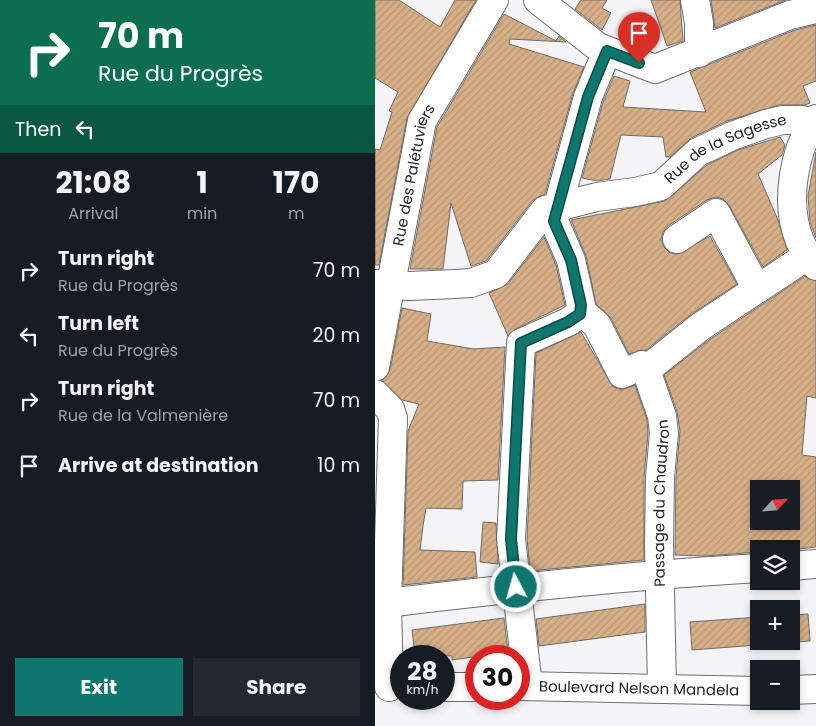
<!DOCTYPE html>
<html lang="en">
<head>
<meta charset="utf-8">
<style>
  :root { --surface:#171b24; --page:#242831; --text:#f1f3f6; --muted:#9ea1a6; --accent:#0f766e }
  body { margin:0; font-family:Poppins,sans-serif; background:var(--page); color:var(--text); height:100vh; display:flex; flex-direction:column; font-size:19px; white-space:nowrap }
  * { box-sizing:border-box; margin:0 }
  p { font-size:16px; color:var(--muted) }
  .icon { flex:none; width:28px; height:28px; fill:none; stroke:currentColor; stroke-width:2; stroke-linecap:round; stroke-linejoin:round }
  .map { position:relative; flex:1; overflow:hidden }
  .details { display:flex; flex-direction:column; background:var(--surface); width:375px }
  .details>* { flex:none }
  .banner { background:#0b6e4f; color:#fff; overflow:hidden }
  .needle { width:32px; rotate:64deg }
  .fabs { position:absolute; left:375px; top:480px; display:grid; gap:10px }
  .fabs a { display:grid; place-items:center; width:50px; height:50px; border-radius:0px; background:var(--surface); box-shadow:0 2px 8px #0003; font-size:25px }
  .speed { position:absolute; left:15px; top:645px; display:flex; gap:10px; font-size:25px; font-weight:700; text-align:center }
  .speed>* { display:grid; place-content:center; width:65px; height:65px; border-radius:50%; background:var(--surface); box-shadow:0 2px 8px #0003; line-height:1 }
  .speed small { font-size:12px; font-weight:400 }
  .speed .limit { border:8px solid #d22; background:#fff; color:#111 }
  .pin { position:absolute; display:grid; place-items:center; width:42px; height:42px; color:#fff; margin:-51px -21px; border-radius:50% 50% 50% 0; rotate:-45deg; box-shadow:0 0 5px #0007 }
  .pin .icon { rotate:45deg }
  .me { position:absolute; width:55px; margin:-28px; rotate:354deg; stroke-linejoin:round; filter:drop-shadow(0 0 4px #0008) }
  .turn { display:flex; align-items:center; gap:18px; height:105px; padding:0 15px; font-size:22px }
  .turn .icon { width:65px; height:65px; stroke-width:2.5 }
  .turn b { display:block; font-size:35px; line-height:42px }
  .then { display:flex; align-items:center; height:48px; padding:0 15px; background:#0003; gap:10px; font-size:19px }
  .eta { display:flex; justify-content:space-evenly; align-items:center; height:85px; text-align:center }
  .eta b { font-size:30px; font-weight:700; line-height:35px }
  .primary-button { display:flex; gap:10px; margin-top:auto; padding:10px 15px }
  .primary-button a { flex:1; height:58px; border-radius:0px; background:var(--accent); color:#fff; font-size:20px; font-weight:700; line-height:58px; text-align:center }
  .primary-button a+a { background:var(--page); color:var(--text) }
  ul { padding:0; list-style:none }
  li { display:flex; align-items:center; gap:15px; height:65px; padding:0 15px }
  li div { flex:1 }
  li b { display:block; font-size:19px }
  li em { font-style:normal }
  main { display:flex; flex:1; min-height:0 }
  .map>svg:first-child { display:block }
  .building { fill:url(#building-hatch); stroke:#6e6c6a; fill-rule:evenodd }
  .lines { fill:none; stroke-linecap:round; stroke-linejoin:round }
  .minor-casing { stroke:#6c6d6f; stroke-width:30 }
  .minor { stroke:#fff; stroke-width:28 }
  .route-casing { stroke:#0a4d48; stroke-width:12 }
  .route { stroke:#0f766e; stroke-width:9 }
  .labels { text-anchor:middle; stroke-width:5; stroke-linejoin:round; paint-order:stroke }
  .street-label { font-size:15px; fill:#242425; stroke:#fff }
</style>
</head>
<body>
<main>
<section class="details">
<div class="banner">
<div class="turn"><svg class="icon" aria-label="right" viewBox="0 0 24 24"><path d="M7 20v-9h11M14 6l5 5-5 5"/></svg><div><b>70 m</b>Rue du Progrès</div></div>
<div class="then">Then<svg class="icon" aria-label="left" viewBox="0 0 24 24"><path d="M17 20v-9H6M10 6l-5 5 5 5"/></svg></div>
</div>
<div class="eta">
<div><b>21:08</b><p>Arrival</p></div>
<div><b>1</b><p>min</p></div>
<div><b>170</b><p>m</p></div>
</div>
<ul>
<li><svg class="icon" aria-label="right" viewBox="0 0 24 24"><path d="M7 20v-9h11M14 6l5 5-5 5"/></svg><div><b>Turn right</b><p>Rue du Progrès</p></div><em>70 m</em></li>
<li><svg class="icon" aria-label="left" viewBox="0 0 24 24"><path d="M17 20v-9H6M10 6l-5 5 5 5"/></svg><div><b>Turn left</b><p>Rue du Progrès</p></div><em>20 m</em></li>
<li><svg class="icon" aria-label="right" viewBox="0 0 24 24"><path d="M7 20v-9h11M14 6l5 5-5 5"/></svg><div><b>Turn right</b><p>Rue de la Valmenière</p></div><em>70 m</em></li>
<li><svg class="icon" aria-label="arrive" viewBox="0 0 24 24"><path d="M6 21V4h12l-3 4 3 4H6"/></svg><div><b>Arrive at destination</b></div><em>10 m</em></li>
</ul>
<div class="primary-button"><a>Exit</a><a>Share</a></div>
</section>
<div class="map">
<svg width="441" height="726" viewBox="0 0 441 726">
  <defs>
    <pattern id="building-hatch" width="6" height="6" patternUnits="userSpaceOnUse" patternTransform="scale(1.25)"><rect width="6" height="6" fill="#d6af86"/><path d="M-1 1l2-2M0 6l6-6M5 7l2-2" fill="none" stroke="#b89674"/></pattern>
  </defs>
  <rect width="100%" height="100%" fill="#f4f4f7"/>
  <path class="building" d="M 0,0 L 24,0 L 65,27 L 80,0 L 101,0 L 32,118 L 4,265 L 0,265 L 0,149 L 5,150 L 17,112 L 14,111 L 23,92 L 0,78 Z
    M 206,0 L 232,0 L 227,8 L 236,13 L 227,30 L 200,9 Z
    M 276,0 L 305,0 L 308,41 L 292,46 Z
    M 336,0 L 411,0 L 340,28 Z
    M 129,14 L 181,41 L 184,36 L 191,42 L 135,39 L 134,44 L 209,67 L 198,93 L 170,194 L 158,200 L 111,261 L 96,266 L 76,203 L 68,269 L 35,269 L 62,127 Z
    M 441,25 L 441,81 L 428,86 L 435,103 L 430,105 L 404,105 L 352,121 L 316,138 L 295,157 L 291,157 L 288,137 L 246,135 L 235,179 L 222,181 L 207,178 L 228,102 L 239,76 L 255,81 L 248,107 L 331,112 L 315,72 L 420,30 Z
    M 405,137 L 410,145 L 407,155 L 383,174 L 403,220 L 412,250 L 388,267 L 354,205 L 348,199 L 341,197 L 332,200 L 293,226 L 288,232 L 286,240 L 289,247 L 295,253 L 303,254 L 335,236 L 362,284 L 315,315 L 271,350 L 254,354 L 236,318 L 221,304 L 211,256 L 196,220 L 290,201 L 332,165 L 363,150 Z
    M 441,152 L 441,238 L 435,222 L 433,196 Z
    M 169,237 L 181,265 L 190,305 L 140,329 L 133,336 L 114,293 L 133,284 Z
    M 430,276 L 441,281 L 441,398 L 432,396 L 427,455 L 441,457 L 441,547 L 416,550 L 384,549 L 384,552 L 330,556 L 300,555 L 301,478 L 305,431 L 302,411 L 289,375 L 334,340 ZM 384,489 L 416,489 L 416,521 L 384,521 Z
    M 27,308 L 56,314 L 52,341 L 99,349 L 130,347 L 123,480 L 88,481 L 87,509 L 51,508 L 48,526 L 45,550 L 100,552 L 102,577 L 28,585 L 33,431 L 44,404 L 27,400 L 7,381 L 15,370 Z
    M 206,332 L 238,387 L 246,390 L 260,385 L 272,420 L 273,433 L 269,477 L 269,560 L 155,571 L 152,538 L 161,353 Z
    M 108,522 L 121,523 L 123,564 L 105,562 Z
    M 270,604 L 270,632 L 164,646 L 161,619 Z
    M 433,614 L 435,641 L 317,650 L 315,622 L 384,617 L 384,641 L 416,641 L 416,615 Z
    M 129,618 L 133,652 L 77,660 L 77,656 L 40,656 L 37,630 Z"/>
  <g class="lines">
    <defs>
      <g id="minor">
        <path d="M 163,0 L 223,47 L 280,69 L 415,15 L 441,9"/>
        <path d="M 320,0 L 324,23 L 324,53"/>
        <path d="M 441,119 C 436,129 428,139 425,150 C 413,188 412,235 441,266"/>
        <path d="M 302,239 L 341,213 L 382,289"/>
        <path id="s1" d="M 0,284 L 34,286 L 80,284 L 96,283 L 121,274 L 170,210 L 222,197 L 260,192 L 286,186 L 323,152 L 357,136 L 391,124 L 408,120 L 427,120 L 439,123"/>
        <path d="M 205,310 L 222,325 L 247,374 L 267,365 L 273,369"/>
        <path id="s2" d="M 0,367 L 47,121 L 119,0"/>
        <path d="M 0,394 L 15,409 L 18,418 L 12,603 L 14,687"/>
        <path d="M 416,566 L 441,564"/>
        <path d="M 12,603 C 136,588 259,575 384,568"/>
        <path id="s3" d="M 144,686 L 384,691"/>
        <path d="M 153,686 L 136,539 L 146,343 L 193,322 L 205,314 L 206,305 L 196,260 L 179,221 L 213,97 L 232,51"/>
        <path d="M 69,687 L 101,687"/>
        <path id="s4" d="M 287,688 L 284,544 L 285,477 L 289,433 L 287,416 L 271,370 L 325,327 L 432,256"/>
        <path d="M 416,690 L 441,689"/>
      </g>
    </defs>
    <use href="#minor" class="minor-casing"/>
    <use href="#minor" class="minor"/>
  </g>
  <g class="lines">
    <defs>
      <path id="route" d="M 141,587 L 136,539 L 146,343 L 193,322 L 205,314 L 206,305 L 196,260 L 179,221 L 213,97 L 232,51 L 264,63"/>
    </defs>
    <use href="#route" class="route-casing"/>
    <use href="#route" class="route"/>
  </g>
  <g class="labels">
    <g class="street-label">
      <text dy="5" stroke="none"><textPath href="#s1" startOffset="398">Rue de la Sagesse</textPath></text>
      <text dy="5" stroke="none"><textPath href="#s2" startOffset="196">Rue des Palétuviers</textPath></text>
      <text dy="5" stroke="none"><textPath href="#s4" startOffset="185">Passage du Chaudron</textPath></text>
      <text dy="5" stroke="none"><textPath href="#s3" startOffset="120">Boulevard Nelson Mandela</textPath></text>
    </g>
  </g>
</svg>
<div class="fabs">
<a><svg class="needle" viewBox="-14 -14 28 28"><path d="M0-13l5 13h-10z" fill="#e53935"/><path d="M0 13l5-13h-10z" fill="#9ea1a6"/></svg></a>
<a><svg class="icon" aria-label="layers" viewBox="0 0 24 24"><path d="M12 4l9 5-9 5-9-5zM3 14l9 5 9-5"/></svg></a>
<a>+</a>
<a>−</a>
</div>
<div class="speed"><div>28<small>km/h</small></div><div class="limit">30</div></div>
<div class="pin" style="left:264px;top:63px;background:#d93025"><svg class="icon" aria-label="arrive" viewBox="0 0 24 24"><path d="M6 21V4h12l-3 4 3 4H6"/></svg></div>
<svg class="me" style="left:141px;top:587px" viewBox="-20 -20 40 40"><circle r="17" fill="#0f766e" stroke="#fff" stroke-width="3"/><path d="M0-11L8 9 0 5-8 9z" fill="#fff"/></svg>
</div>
</main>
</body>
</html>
